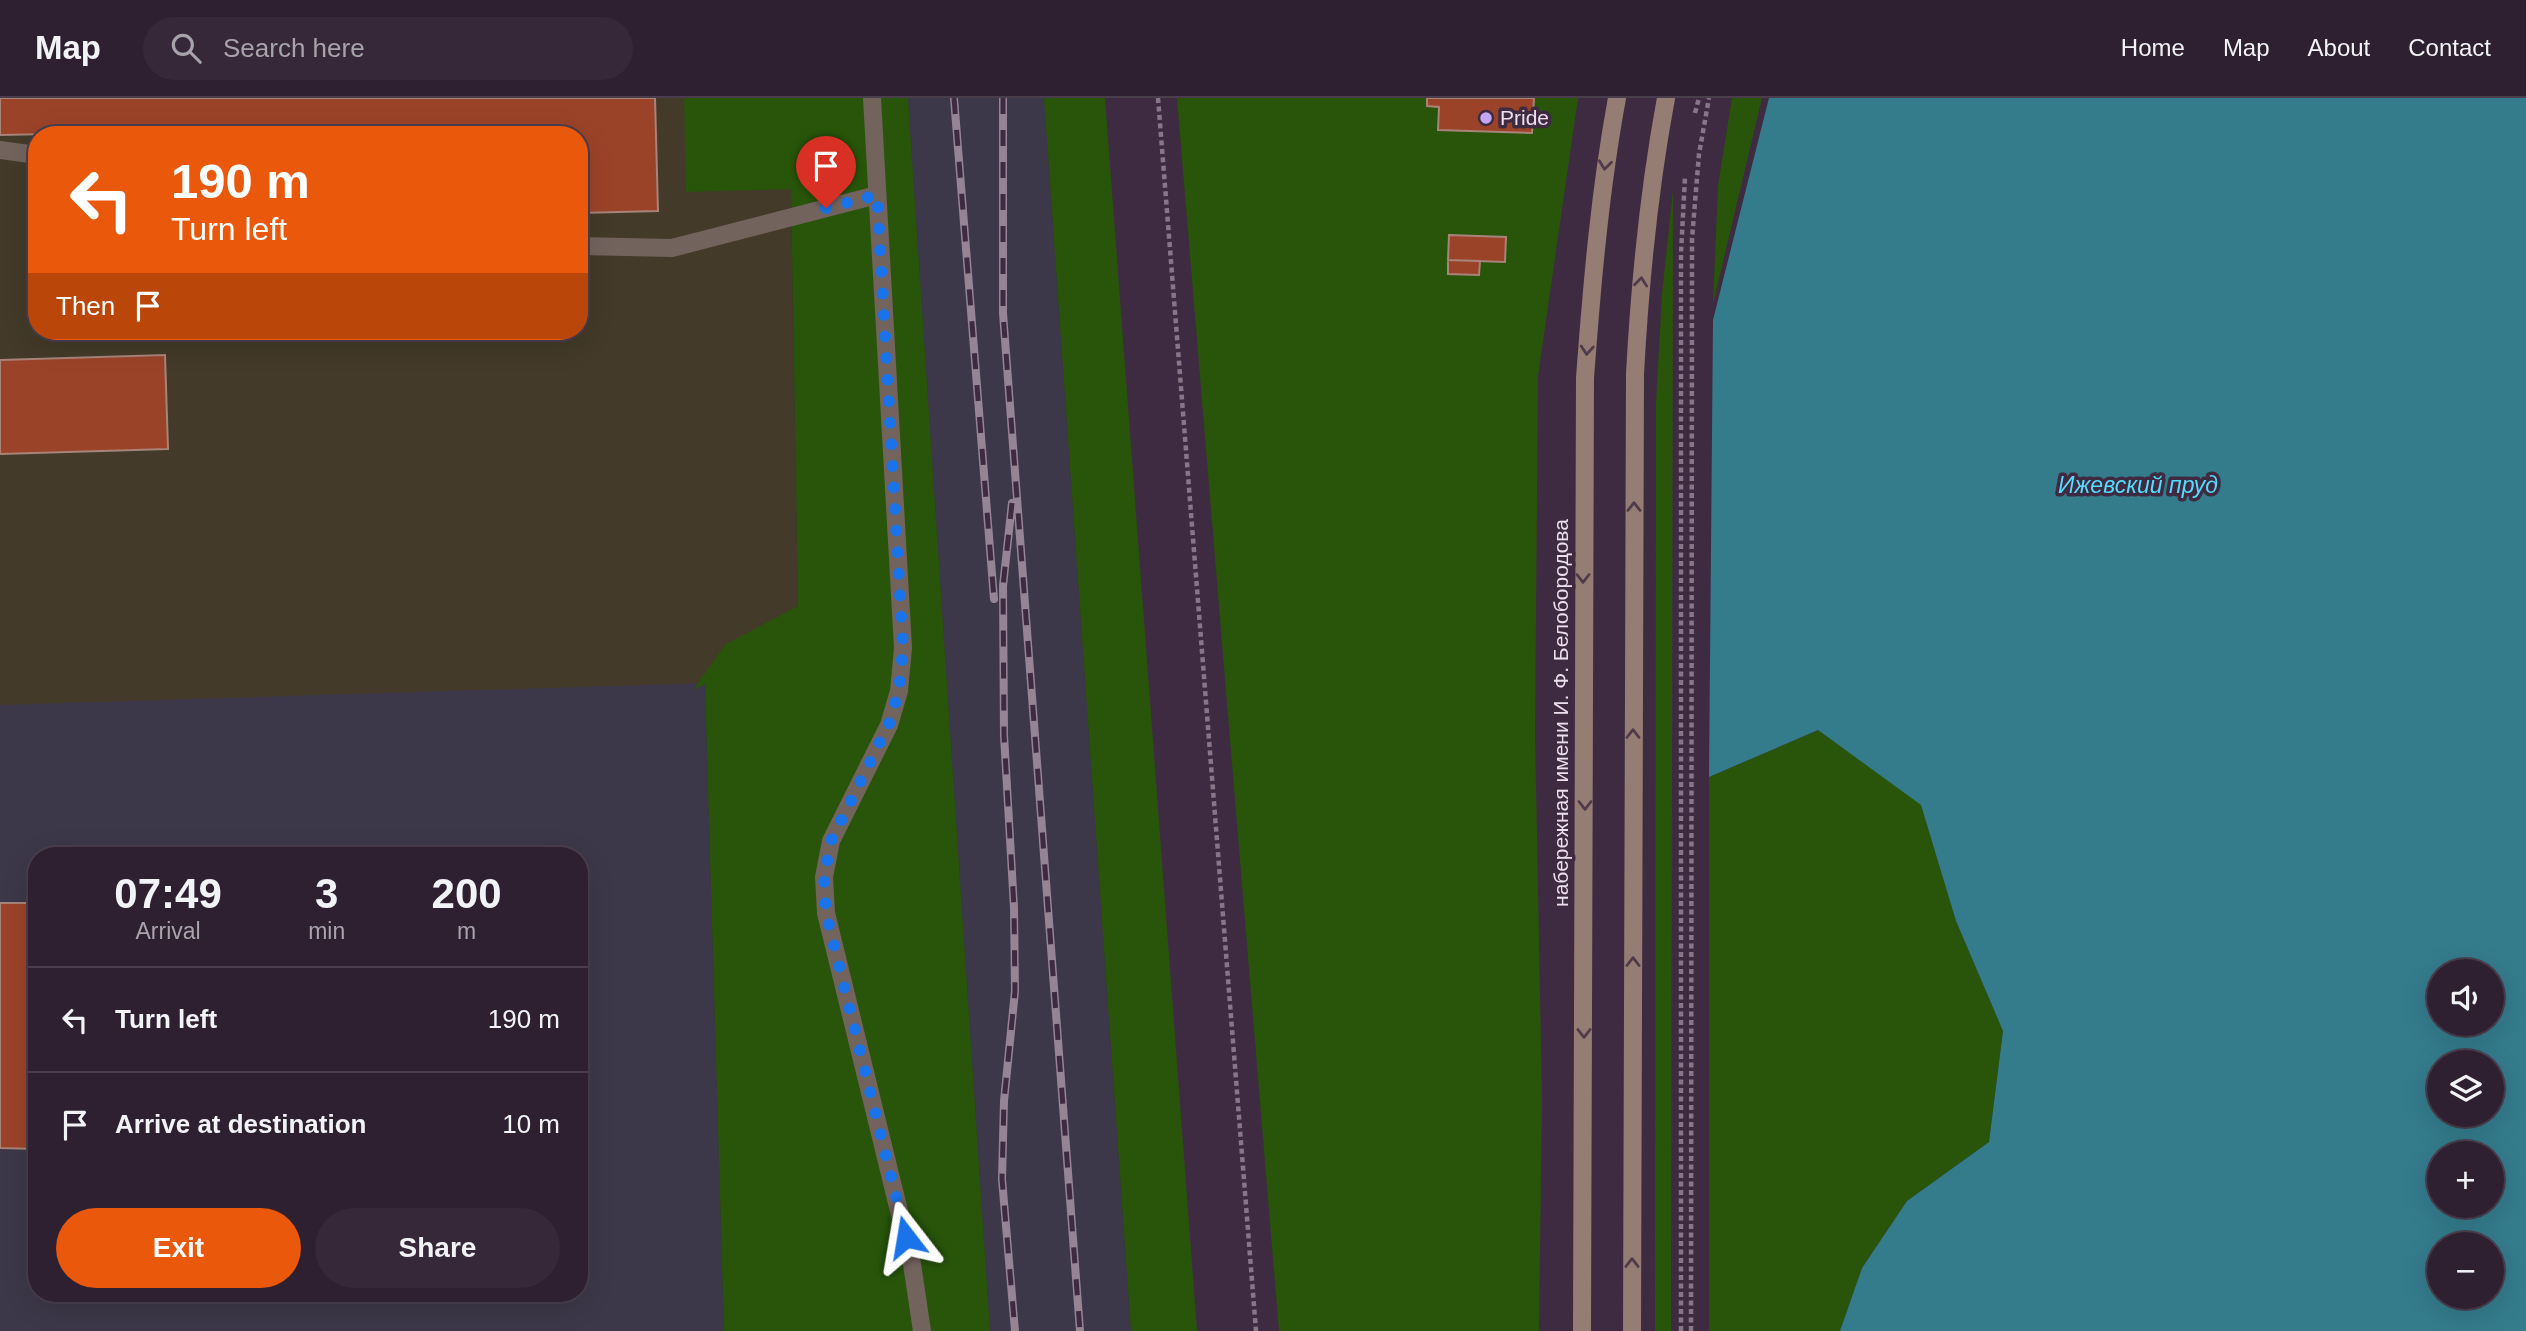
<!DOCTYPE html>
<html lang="en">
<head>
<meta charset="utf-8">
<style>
  :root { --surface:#2f2031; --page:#372839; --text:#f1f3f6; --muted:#a7a3ab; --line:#4a3e4d; --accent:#ea580c }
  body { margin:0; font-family:Arial,sans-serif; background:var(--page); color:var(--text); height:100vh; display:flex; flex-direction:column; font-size:26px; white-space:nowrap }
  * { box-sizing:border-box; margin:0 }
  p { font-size:23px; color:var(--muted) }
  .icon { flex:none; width:38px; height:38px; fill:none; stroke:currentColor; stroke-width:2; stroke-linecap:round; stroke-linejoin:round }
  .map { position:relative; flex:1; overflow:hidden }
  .details { position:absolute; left:28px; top:749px; width:560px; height:455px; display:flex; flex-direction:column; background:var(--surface); border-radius:28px; box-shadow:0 7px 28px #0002,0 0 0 2px var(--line) }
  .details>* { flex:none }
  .banner { position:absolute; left:28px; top:28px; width:560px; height:214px; border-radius:28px; box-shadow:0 7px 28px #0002,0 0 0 2px var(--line); background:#ea580c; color:#fff; overflow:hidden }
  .tools { position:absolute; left:2427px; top:861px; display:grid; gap:14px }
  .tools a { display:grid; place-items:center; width:77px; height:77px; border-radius:50%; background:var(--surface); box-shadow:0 7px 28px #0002,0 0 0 2px var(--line); font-size:35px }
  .pin { position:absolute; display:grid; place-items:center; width:60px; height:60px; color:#fff; margin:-72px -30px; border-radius:50% 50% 50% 0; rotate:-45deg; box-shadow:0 0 7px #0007 }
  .pin .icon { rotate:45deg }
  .me { position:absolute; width:77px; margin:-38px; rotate:346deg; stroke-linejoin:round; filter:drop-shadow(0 0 5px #0008) }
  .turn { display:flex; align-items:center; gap:24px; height:147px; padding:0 28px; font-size:32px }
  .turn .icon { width:91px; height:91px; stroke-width:2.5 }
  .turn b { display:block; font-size:49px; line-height:60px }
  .then { display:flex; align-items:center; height:66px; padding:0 28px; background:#0003; gap:14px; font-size:26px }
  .eta { display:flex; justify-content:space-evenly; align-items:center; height:119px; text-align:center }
  .eta b { font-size:42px; font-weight:700; line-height:49px }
  .action { display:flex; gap:14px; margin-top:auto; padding:14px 28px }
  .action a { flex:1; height:80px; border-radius:42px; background:var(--accent); color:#fff; font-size:28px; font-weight:700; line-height:80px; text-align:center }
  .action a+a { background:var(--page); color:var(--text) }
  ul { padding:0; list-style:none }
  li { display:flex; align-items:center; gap:21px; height:105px; padding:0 28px; border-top:2px solid var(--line) }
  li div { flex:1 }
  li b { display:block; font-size:26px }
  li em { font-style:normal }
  header { display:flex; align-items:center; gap:42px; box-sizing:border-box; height:98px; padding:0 35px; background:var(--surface); border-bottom:2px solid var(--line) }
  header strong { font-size:33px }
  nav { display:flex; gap:38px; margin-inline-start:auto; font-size:24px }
  .search { width:490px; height:63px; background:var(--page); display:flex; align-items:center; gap:18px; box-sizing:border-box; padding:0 24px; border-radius:38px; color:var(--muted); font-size:26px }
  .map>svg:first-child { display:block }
  .commercial { fill:#433a29; fill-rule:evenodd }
  .industrial { fill:#3d3849; fill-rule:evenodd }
  .green { fill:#28550a }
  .water { fill:#347b8c; fill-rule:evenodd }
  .building { fill:#9b4329; stroke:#a88378; stroke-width:2 }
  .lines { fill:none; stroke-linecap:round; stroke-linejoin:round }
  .path { stroke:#877688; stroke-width:4.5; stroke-dasharray:5 3.5; stroke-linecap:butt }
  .lane { stroke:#72635d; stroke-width:18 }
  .secondary { stroke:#957d74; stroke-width:18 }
  .rail-casing { stroke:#958496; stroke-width:8 }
  .rail { stroke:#3f2b41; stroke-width:5; stroke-dasharray:16; stroke-linecap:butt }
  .oneway { stroke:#503b4b }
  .route { stroke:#1a73e8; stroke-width:12; stroke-dasharray:0 21.6 }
  .poi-dot { fill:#c3a7f2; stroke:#3f2b41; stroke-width:2.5 }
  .labels { text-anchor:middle; stroke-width:7; stroke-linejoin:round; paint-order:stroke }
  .poi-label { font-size:21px; fill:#ecdfed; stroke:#3f2b41; text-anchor:start }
  .street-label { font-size:21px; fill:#ecdfed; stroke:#3f2b41 }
  .water-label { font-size:23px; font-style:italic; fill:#54dcfc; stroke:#3f2b41 }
</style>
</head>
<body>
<header>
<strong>Map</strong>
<div class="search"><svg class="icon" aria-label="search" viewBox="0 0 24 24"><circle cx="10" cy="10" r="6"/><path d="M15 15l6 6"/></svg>Search here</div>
<nav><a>Home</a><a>Map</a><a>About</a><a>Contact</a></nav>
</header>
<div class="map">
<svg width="2526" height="1233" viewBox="0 0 2526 1233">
  <rect width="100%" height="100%" fill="#3f2b41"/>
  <path class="commercial" d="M 0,0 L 685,0 L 791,91 L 798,508 L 693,592 L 0,608 ZM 37,37 L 579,37 L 579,233 L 37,233 Z"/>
  <path class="industrial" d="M 908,0 L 1044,0 L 1131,1233 L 990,1233 Z
    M 705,585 L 724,1233 L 0,1233 L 0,607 ZM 37,758 L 579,758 L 579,1195 L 37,1195 Z"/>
  <path class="green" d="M 684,0 L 908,0 L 990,1233 L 724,1233 L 705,586 L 693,592 L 726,546 L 798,508 L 791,91 L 686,94 Z
    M 1044,0 L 1105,0 L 1197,1233 L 1131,1233 Z
    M 1177,0 L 1578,0 L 1538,278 L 1535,635 L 1542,1001 L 1539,1233 L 1279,1233 Z
    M 1732,0 L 1762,0 L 1713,206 L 1718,88 Z
    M 1673,93 L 1671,1233 L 1655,1233 L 1656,305 L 1662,196 Z
    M 1818,632 L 1921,706 L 1956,823 L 2003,933 L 1989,1044 L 1907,1103 L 1862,1170 L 1840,1233 L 1709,1233 L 1709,679 Z"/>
  <path class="water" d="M 1769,0 L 2526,0 L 2526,1233 L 1840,1233 L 1862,1170 L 1907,1103 L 1989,1044 L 2003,933 L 1956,823 L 1921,707 L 1818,632 L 1709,679 L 1713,222 ZM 2440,873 L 2492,873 L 2492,926 L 2440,926 ZM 2440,964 L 2492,964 L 2492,1017 L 2440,1017 ZM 2440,1055 L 2492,1055 L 2492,1108 L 2440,1108 ZM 2440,1146 L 2492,1146 L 2492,1199 L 2440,1199 Z"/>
  <path class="building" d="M 0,0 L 655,0 L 658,113 L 579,115 L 579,37 L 386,37 L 386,29 L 0,37 Z
    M 1427,0 L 1534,0 L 1532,35 L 1438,32 L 1439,9 L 1427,8 Z
    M 1449,137 L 1506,139 L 1505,164 L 1448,162 Z
    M 1448,162 L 1480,163 L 1479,177 L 1448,176 Z
    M 165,257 L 168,351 L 0,356 L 0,262 Z
    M 0,805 L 37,805 L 37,1051 L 0,1050 Z"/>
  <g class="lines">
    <path class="path" d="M 1158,0 L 1256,1233
      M 1695,15 L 1699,0
      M 1681,1233 L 1681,155 L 1685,79
      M 1691,1233 L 1692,141 L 1699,56 L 1709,0"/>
    <path class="lane" d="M 872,0 L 903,550 L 899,593 L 889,627 L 831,743 L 824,779 L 826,815 L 912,1166 L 922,1233
      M 0,52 L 37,57
      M 579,148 L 672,150 L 877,97"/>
    <path class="secondary" d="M 1582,1233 L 1585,280 C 1592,186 1600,92 1617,0
      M 1632,1233 L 1635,276 C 1640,183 1649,91 1666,0"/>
    <defs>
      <path id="rail" d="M 954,0 L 994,501
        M 1003,0 L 1003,215 L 1080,1233
        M 1012,405 L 1003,488 L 1004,637 L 1014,810 L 1015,893 L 1004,1003 L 1002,1081 L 1015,1233"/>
    </defs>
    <use href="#rail" class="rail-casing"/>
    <use href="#rail" class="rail"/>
  </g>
  <defs><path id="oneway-chevron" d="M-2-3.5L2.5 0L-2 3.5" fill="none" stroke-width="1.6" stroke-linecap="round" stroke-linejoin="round" transform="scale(1.75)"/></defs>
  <g class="oneway">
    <use href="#oneway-chevron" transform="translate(1605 67) rotate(97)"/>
    <use href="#oneway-chevron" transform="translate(1641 184) rotate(-84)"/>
    <use href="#oneway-chevron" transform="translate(1587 252) rotate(94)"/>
    <use href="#oneway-chevron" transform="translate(1634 409) rotate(-90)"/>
    <use href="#oneway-chevron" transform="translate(1583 480) rotate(90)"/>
    <use href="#oneway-chevron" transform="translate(1633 636) rotate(-90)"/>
    <use href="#oneway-chevron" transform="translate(1585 707) rotate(90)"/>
    <use href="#oneway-chevron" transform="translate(1633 864) rotate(-90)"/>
    <use href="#oneway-chevron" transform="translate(1584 935) rotate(90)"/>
    <use href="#oneway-chevron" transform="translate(1632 1165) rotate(-90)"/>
  </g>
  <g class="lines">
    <path class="route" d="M 826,110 L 877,97 L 903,550 L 899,593 L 889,626 L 831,743 L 824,779 L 826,815 L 906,1139"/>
  </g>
  <circle class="poi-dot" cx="1486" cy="20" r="7"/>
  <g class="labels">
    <g class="poi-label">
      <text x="1500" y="27">Pride</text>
    </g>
    <g class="street-label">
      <text transform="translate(1561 615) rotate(-90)" y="7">набережная имени И. Ф. Белобородова</text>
    </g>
    <g class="water-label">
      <text x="2138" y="395">Ижевский пруд</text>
    </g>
  </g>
</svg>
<div class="tools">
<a><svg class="icon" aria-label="sound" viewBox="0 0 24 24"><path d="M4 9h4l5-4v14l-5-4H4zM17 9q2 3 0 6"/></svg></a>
<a><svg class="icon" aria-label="layers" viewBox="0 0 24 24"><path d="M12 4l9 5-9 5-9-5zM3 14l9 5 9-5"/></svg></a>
<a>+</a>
<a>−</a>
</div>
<div class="pin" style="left:826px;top:110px;background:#d93025"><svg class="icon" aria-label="arrive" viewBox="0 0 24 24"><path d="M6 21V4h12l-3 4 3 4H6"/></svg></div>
<svg class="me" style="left:906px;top:1139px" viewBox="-20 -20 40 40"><path d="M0-17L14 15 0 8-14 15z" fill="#1a73e8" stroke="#fff" stroke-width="4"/></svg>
<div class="banner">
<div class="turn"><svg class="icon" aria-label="left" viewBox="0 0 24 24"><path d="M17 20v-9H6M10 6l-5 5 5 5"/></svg><div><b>190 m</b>Turn left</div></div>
<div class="then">Then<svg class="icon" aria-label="arrive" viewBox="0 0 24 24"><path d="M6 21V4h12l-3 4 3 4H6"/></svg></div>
</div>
<section class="details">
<div class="eta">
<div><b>07:49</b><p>Arrival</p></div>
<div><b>3</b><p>min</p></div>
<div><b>200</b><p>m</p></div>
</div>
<ul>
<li><svg class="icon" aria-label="left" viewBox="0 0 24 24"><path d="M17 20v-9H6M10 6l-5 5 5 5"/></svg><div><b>Turn left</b></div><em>190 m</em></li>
<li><svg class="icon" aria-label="arrive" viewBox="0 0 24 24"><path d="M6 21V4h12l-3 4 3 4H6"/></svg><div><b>Arrive at destination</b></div><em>10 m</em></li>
</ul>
<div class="action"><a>Exit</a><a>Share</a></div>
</section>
</div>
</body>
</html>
